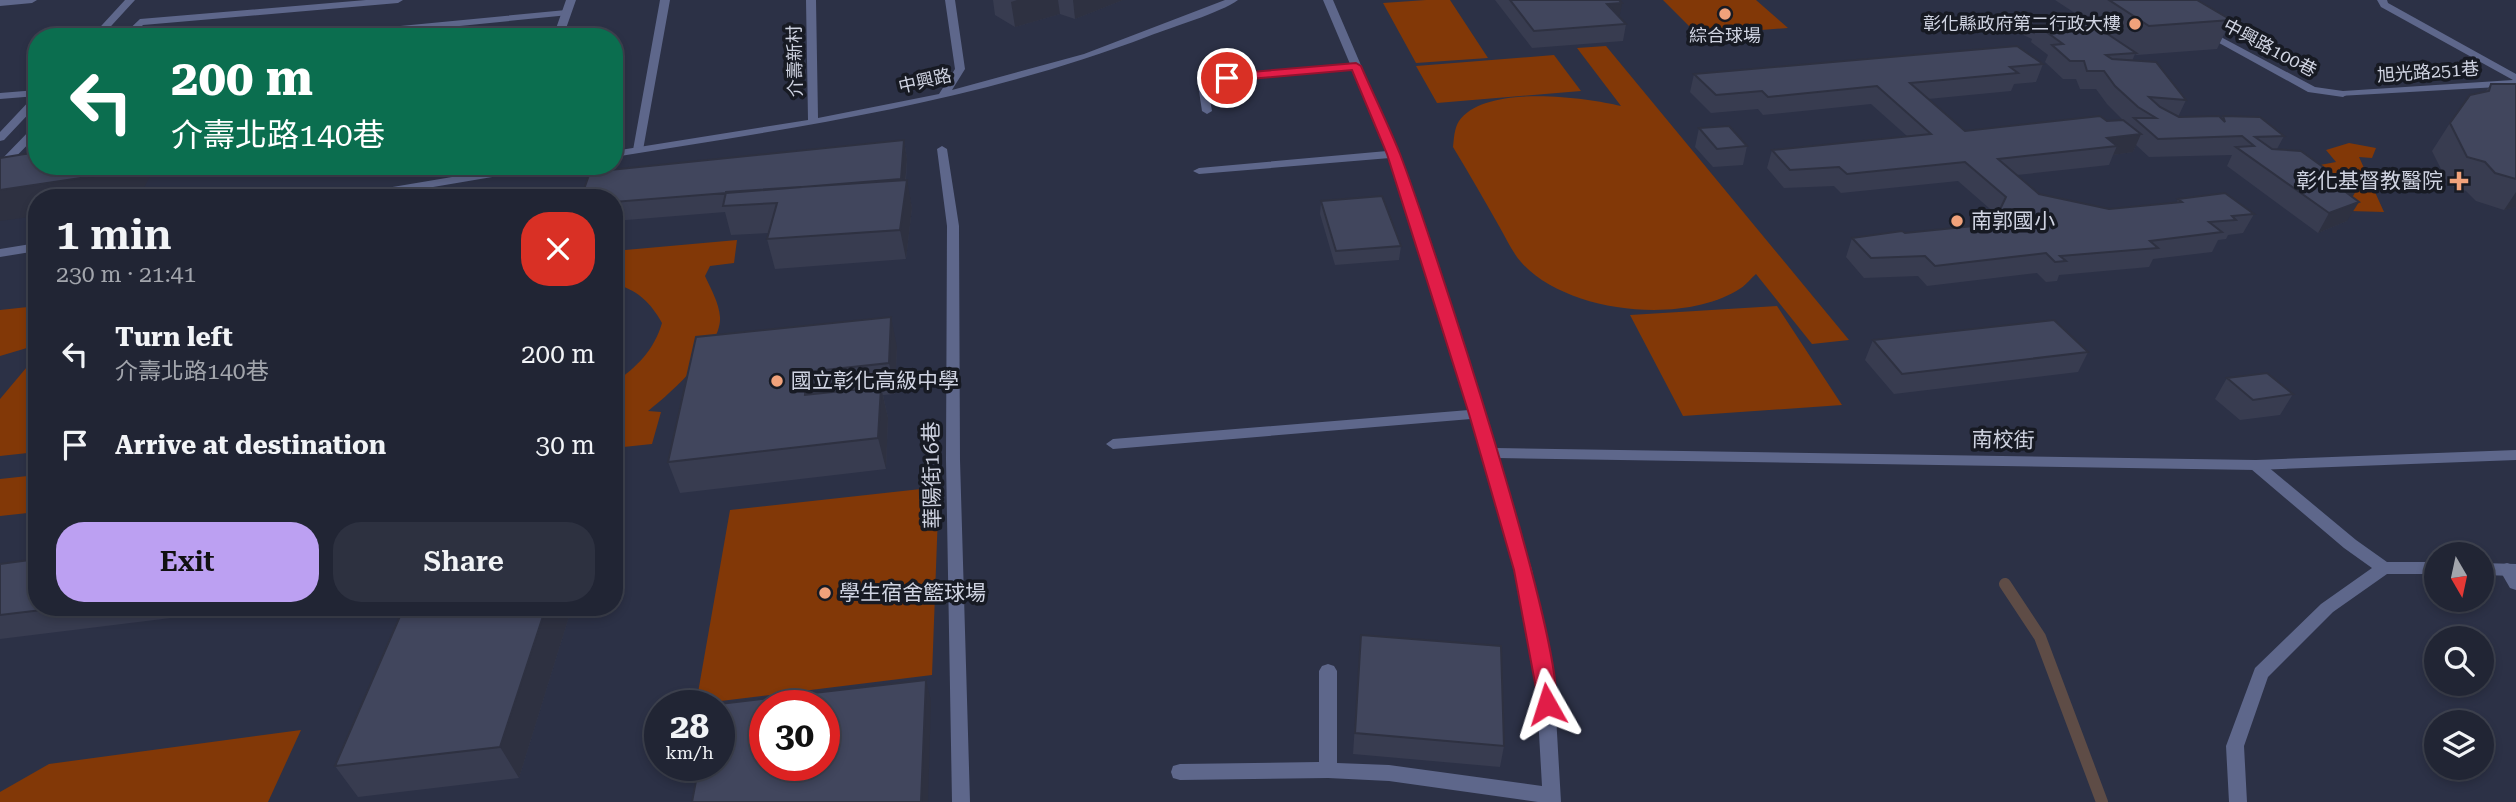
<!DOCTYPE html>
<html lang="en">
<head>
<meta charset="utf-8">
<style>
  :root { --surface:#212534; --page:#2d3140; --text:#f1f3f6; --muted:#a2a5ac; --line:#3e424f; --accent:#bca0f2 }
  body { margin:0; font-family:"Roboto Serif","Noto Sans TC",serif; background:var(--page); color:var(--text); height:100vh; display:flex; flex-direction:column; font-size:26px; white-space:nowrap }
  * { box-sizing:border-box; margin:0 }
  p { font-size:23px; color:var(--muted) }
  .icon { flex:none; width:38px; height:38px; fill:none; stroke:currentColor; stroke-width:2; stroke-linecap:round; stroke-linejoin:round }
  .map { position:relative; flex:1; overflow:hidden }
  .sheet { position:absolute; left:28px; top:189px; width:595px; height:427px; display:flex; flex-direction:column; background:var(--surface); border-radius:28px; box-shadow:0 4px 10px #0003,0 0 0 2px var(--line) }
  .sheet>* { flex:none }
  .top-card { position:absolute; left:28px; top:28px; width:595px; height:147px; border-radius:28px; box-shadow:0 4px 10px #0003,0 0 0 2px var(--line); background:#0b6e4f; color:#fff; overflow:hidden }
  .needle { width:46px; rotate:171deg }
  .controls { position:absolute; left:2424px; top:542px; display:grid; gap:14px }
  .controls a { display:grid; place-items:center; width:70px; height:70px; border-radius:50%; background:var(--surface); box-shadow:0 4px 10px #0003,0 0 0 2px var(--line); font-size:35px }
  .speed { position:absolute; left:644px; top:690px; display:flex; gap:14px; font-size:35px; font-weight:700; text-align:center }
  .speed>* { display:grid; place-content:center; width:91px; height:91px; border-radius:50%; background:var(--surface); box-shadow:0 4px 10px #0003,0 0 0 2px var(--line); line-height:1 }
  .speed small { font-size:18px; font-weight:400 }
  .speed .limit { border:10px solid #d22; background:#fff; color:#111 }
  .pin { position:absolute; display:grid; place-items:center; width:60px; height:60px; color:#fff; margin:-30px; border:4px solid #fff; border-radius:50%; box-shadow:0 2px 7px #0007 }
  .me { position:absolute; width:77px; margin:-38px; rotate:354deg; stroke-linejoin:round; filter:drop-shadow(0 0 5px #0008) }
  .turn { display:flex; align-items:center; gap:24px; height:147px; padding:0 28px; font-size:32px }
  .turn .icon { width:91px; height:91px; stroke-width:2.5 }
  .turn b { display:block; font-size:49px; line-height:60px }
  .round { display:grid; place-items:center; flex:none; width:74px; height:74px; border-radius:28px; background:var(--page) }
  .summary { display:flex; align-items:center; justify-content:space-between; height:119px; padding:0 28px }
  h1 { font-size:42px; font-weight:600; line-height:52px }
  .primary-button { display:flex; gap:14px; margin-top:auto; padding:14px 28px }
  .primary-button a { flex:1; height:80px; border-radius:28px; background:var(--accent); color:#111; font-size:28px; font-weight:600; line-height:80px; text-align:center }
  .primary-button a+a { background:var(--page); color:var(--text) }
  ul { padding:0; list-style:none }
  li { display:flex; align-items:center; gap:21px; height:91px; padding:0 28px }
  li div { flex:1 }
  li b { display:block; font-size:26px }
  li em { font-style:normal }
  .map>svg:first-child { display:block }
  .green { fill:#823807 }
  .lines { fill:none; stroke-linecap:round; stroke-linejoin:round }
  .stream { stroke:#5e4c46; stroke-width:12 }
  .lane { fill:#5e678b; fill-rule:evenodd }
  .street { fill:#5e678b; fill-rule:evenodd }
  .wall { fill:#383c50 }
  .shaded-wall { fill:#2e3141 }
  .building { fill:#41465d; stroke:#2e3141; stroke-width:2; fill-rule:evenodd }
  .route { fill:#e11d48; stroke:#92132f; stroke-width:2 }
  .poi-dot { fill:#f1a27b; stroke:#171a23; stroke-width:2.5 }
  .labels { text-anchor:middle; stroke-width:7; stroke-linejoin:round; paint-order:stroke }
  .far-poi-label { font-size:18px; fill:#cfd3e1; stroke:#171a23; text-anchor:end }
  .far-street-label { font-size:18px; fill:#cfd3e1; stroke:#171a23 }
  .poi-label { font-size:21px; fill:#cfd3e1; stroke:#171a23; text-anchor:start }
  .street-label { font-size:21px; fill:#cfd3e1; stroke:#171a23 }
</style>
</head>
<body>
<div class="map">
<svg width="2516" height="802" viewBox="0 0 2516 802">
  <rect width="100%" height="100%" fill="#2c3146"/>
  <path class="green" d="M 1426,0 L 1450,0 L 1488,58 L 1416,63 L 1383,3 Z
    M 1663,0 L 1756,0 L 1788,28 L 1698,35 Z
    M 1606,46 L 1849,340 L 1812,344 L 1756,274 C 1751,278 1746,285 1741,288 C 1684,326 1566,313 1521,262 C 1512,252 1506,238 1499,226 C 1484,200 1469,173 1453,147 C 1454,139 1454,129 1459,121 C 1485,84 1584,97 1621,106 L 1577,48 Z
    M 1554,55 L 1581,91 L 1437,103 L 1416,66 Z
    M 2349,143 L 2376,148 L 2372,158 L 2359,157 L 2384,212 L 2350,211 L 2320,165 L 2336,162 L 2326,150 Z
    M 737,240 L 734,263 L 710,266 L 705,276 C 711,289 719,303 720,317 C 722,347 670,394 648,411 L 661,412 L 652,444 L 614,448 L 614,383 C 637,367 654,350 662,323 C 651,303 637,289 614,284 L 614,251 Z
    M 37,306 L 37,345 L 0,356 L 0,310 Z
    M 1777,306 L 1842,405 L 1683,416 L 1630,315 Z
    M 37,355 L 37,452 L 0,456 L 0,399 Z
    M 37,475 L 37,512 L 0,516 L 0,479 Z
    M 939,487 L 932,675 L 696,704 L 730,510 Z
    M 301,730 L 268,802 L 0,802 L 0,792 L 49,764 Z"/>
  <g class="lines">
    <path class="stream" d="M 2005,584 L 2040,637 L 2102,802"/>
    <path class="lane" d="M 366,0 L 403,0 L 398,3 L 143,25 L 131,37 L 121,37 L 140,19 Z
      M 660,0 L 670,0 L 643,150 L 638,153 L 633,150 Z
      M 2377,0 L 2387,0 L 2388,3 L 2516,74 L 2516,86 L 2339,96 L 2338,94 L 2343,91 L 2513,80 L 2381,7 Z
      M 566,10 L 571,13 L 569,15 L 349,37 L 312,37 L 317,34 Z
      M 37,90 L 37,96 L 0,99 L 0,93 Z
      M 37,126 L 37,135 L 4,169 L 0,170 L 0,161 L 33,127 Z
      M 2256,460 L 2261,461 L 2356,540 L 2387,562 L 2436,562 L 2436,574 L 2387,574 L 2333,612 L 2268,677 L 2244,746 L 2247,802 L 2229,802 L 2226,746 L 2255,668 L 2321,604 L 2372,568 L 2344,548 L 2251,469 L 2249,465 L 2251,461 Z
      M 2482,563 L 2516,564 L 2516,576 L 2482,575 Z"/>
    <path class="street" d="M 0,0 L 37,0 L 32,3 L 0,6 Z
      M 125,0 L 135,0 L 101,37 L 91,37 Z
      M 566,0 L 576,0 L 563,37 L 553,37 Z
      M 806,0 L 816,0 L 818,118 L 939,94 L 955,69 L 945,0 L 955,0 L 965,69 L 952,90 L 1084,54 L 1225,0 L 1238,0 C 1220,13 1172,27 1149,36 C 977,102 795,128 614,157 L 614,151 L 808,120 Z
      M 1323,0 L 1333,0 L 1399,154 L 1495,448 L 2256,460 L 2516,450 L 2516,460 L 2256,470 L 1498,458 L 1532,570 L 1554,681 L 1561,802 L 1538,802 L 1389,781 L 1328,778 L 1180,780 L 1173,778 L 1171,772 L 1173,766 L 1180,764 L 1319,762 L 1319,671 L 1322,666 L 1328,664 L 1334,666 L 1337,671 L 1337,763 L 1389,765 L 1542,786 L 1536,681 L 1516,570 L 1471,419 L 1113,449 L 1106,444 L 1113,439 L 1469,410 L 1390,158 L 1199,174 L 1193,171 L 1199,168 L 1387,151 L 1353,69 L 1207,83 L 1212,111 L 1207,114 L 1202,111 L 1197,78 L 1350,64 Z
      M 2204,28 L 2315,87 L 2343,91 L 2348,94 L 2343,97 L 2308,92 L 2201,33 L 2199,31 Z
      M 37,96 L 37,105 L 4,140 L 0,141 L 0,132 L 33,97 Z
      M 942,146 L 947,149 L 959,226 L 960,460 L 970,802 L 952,802 L 946,460 L 947,226 L 937,149 Z
      M 518,166 L 545,166 L 540,169 L 368,198 L 339,198 L 345,195 Z
      M 37,243 L 37,251 L 0,257 L 0,249 Z
      M 2507,563 L 2513,565 L 2516,570 L 2516,590 L 2510,588 L 2499,569 L 2501,565 Z"/>
  </g>
  <path class="wall" d="M 993,0 L 1123,0 L 1075,19 L 1060,14 L 1015,27 L 995,15 Z
    M 1495,0 L 1622,0 L 1620,1 L 1619,17 L 1626,24 L 1623,41 L 1532,48 Z
    M 2055,0 L 2197,0 L 2231,20 L 2217,49 L 2137,55 L 2135,54 L 2132,61 L 2186,100 L 2178,117 L 2179,117 L 2221,118 L 2223,116 L 2284,136 L 2277,149 L 2352,197 L 2347,221 L 2318,233 L 2227,166 L 2232,155 L 2149,157 L 2136,145 L 2133,152 L 2113,155 L 2109,165 L 2017,175 L 2039,194 L 2109,209 L 2177,202 L 2178,199 L 2254,214 L 2243,233 L 2228,235 L 2226,239 L 2218,240 L 2212,252 L 2153,259 L 2149,267 L 2059,275 L 2057,281 L 2046,282 L 2037,273 L 1927,286 L 1918,276 L 1864,278 L 1846,257 L 1852,238 L 1993,224 L 1997,215 L 1958,181 L 1841,193 L 1834,186 L 1784,188 L 1767,168 L 1772,150 L 1907,136 L 1871,104 L 1763,115 L 1758,109 L 1711,113 L 1690,92 L 1694,74 L 2043,64 L 2036,82 L 2014,84 L 2011,91 L 1928,99 L 1965,131 L 2107,121 L 2125,122 L 2107,104 L 2096,89 L 2080,89 L 2076,79 L 2063,79 L 2045,62 L 2048,55 L 2031,42 L 2032,39 L 2019,33 L 2021,27 L 2087,21 Z
    M 2491,84 L 2516,84 L 2516,207 L 2504,210 L 2476,201 L 2466,191 L 2449,185 L 2432,151 L 2450,123 L 2486,91 Z
    M 1699,128 L 1747,146 L 1743,165 L 1713,167 L 1695,147 Z
    M 904,140 L 907,159 L 906,180 L 912,208 L 906,259 L 775,269 L 767,239 L 769,233 L 731,235 L 725,212 L 614,221 L 614,198 Z
    M 1321,201 L 1401,246 L 1399,260 L 1335,265 L 1320,214 Z
    M 696,337 L 897,347 L 895,394 L 883,395 L 888,418 L 886,469 L 680,493 L 668,462 Z
    M 1873,340 L 2088,352 L 2078,372 L 1894,394 L 1865,360 Z
    M 2227,378 L 2293,394 L 2280,415 L 2240,420 L 2215,399 Z
    M 0,564 L 37,607 L 261,607 L 0,639 Z
    M 572,607 L 519,778 L 358,797 L 335,766 Z
    M 1361,635 L 1504,746 L 1500,767 L 1353,754 Z"/>
  <path class="shaded-wall" d="M 1017,0 L 1058,0 L 1060,14 L 1015,27 L 1011,2 Z
    M 1073,0 L 1123,0 L 1075,19 Z
    M 1612,0 L 1622,0 L 1619,3 L 1622,3 L 1619,20 L 1607,4 Z
    M 2141,134 L 2133,152 L 2113,155 L 2117,146 L 2107,138 Z
    M 904,140 L 907,159 L 904,198 L 901,179 Z
    M 124,166 L 155,166 L 139,198 L 37,198 L 37,216 L 0,221 L 0,190 Z
    M 907,180 L 912,208 L 906,259 L 900,230 Z
    M 2356,191 L 2347,206 L 2359,202 L 2347,221 L 2318,233 L 2329,213 L 2347,193 Z
    M 2516,192 L 2516,207 L 2504,210 Z
    M 891,317 L 897,347 L 895,394 L 889,363 Z
    M 807,372 L 816,402 L 805,395 Z
    M 881,387 L 888,418 L 886,469 L 878,438 Z
    M 546,607 L 572,607 L 519,778 L 500,747 Z
    M 926,680 L 931,701 L 928,802 L 921,802 Z"/>
  <path class="building" d="M 1510,0 L 1619,0 L 1622,3 L 1607,4 L 1626,24 L 1534,31 Z
    M 2109,0 L 2197,0 L 2231,20 L 2149,26 Z
    M 2088,21 L 2136,53 L 2106,55 L 2112,59 L 2156,62 L 2186,100 L 2149,97 L 2160,107 L 2179,117 L 2219,116 L 2225,122 L 2223,116 L 2260,117 L 2284,136 L 2255,137 L 2272,149 L 2301,151 L 2356,191 L 2347,193 L 2359,202 L 2329,213 L 2236,147 L 2254,146 L 2242,136 L 2158,139 L 2134,118 L 2156,118 L 2138,107 L 2115,86 L 2104,71 L 2087,71 L 2084,61 L 2070,61 L 2052,45 L 2063,44 L 2037,25 Z
    M 2037,25 L 2034,33 L 2021,27 Z
    M 2017,46 L 2043,64 L 2010,67 L 2018,73 L 1910,83 L 1965,131 L 2100,116 L 2107,121 L 2123,120 L 2141,134 L 2107,138 L 2117,146 L 1998,159 L 2039,194 L 2109,209 L 2182,202 L 2178,199 L 2225,193 L 2254,214 L 2232,216 L 2236,220 L 2209,222 L 2222,232 L 2150,241 L 2158,248 L 2060,256 L 2066,261 L 2055,262 L 2046,253 L 1935,266 L 1925,256 L 1871,258 L 1852,238 L 1902,231 L 1905,233 L 1993,224 L 2006,197 L 1965,162 L 1847,174 L 1839,167 L 1790,170 L 1772,150 L 1931,134 L 1877,86 L 1768,97 L 1762,91 L 1716,95 L 1694,74 Z
    M 2491,84 L 2516,84 L 2516,179 L 2495,173 L 2485,162 L 2467,157 L 2450,123 L 2470,95 L 2489,91 Z
    M 1729,126 L 1747,146 L 1717,149 L 1699,128 Z
    M 904,140 L 901,179 L 614,202 L 614,198 L 581,198 L 590,172 Z
    M 37,152 L 37,166 L 124,166 L 121,172 L 0,190 L 0,158 Z
    M 907,180 L 900,230 L 767,239 L 777,203 L 723,206 L 726,192 Z
    M 1382,196 L 1401,246 L 1336,251 L 1321,201 Z
    M 891,317 L 889,363 L 807,372 L 805,395 L 881,387 L 878,438 L 668,462 L 696,337 Z
    M 2054,320 L 2088,352 L 1902,374 L 1873,340 Z
    M 2267,373 L 2293,394 L 2253,400 L 2227,378 Z
    M 37,559 L 37,607 L 67,607 L 0,615 L 0,564 Z
    M 404,607 L 546,607 L 500,747 L 335,766 Z
    M 1361,635 L 1501,646 L 1504,746 L 1355,733 Z
    M 926,680 L 921,802 L 692,802 L 699,765 L 719,765 L 719,705 L 711,705 ZM 765,705 L 824,705 L 824,765 L 765,765 Z"/>
  <path class="route" d="M 1356,63 L 1361,66 C 1374,96 1388,124 1400,154 C 1426,221 1575,669 1554,710 L 1547,712 L 1540,710 L 1514,570 L 1469,414 L 1387,154 L 1352,70 L 1227,81 L 1221,78 L 1227,74 Z"/>
  <g class="poi-dot">
    <circle cx="1725" cy="14" r="7"/>
    <circle cx="2135" cy="24" r="7"/>
    <path d="M2455.5 170.5h7v7h7v7h-7v7h-7v-7h-7v-7h7z"/>
    <circle cx="1957" cy="221" r="7"/>
    <circle cx="777" cy="381" r="7"/>
    <circle cx="825" cy="593" r="7"/>
  </g>
  <g class="labels">
    <g class="far-poi-label">
      <text x="2121" y="30">彰化縣政府第二行政大樓</text>
      <text x="1725" y="42" text-anchor="middle">綜合球場</text>
    </g>
    <g class="far-street-label">
      <text transform="translate(2270 48) rotate(28)" y="6">中興路100巷</text>
      <text transform="translate(795 61) rotate(-91)" y="6">介壽新村</text>
      <text transform="translate(2428 72) rotate(-4)" y="6">旭光路251巷</text>
      <text transform="translate(925 81) rotate(-13)" y="6">中興路</text>
    </g>
    <g class="poi-label">
      <text x="2443" y="188" text-anchor="end">彰化基督教醫院</text>
      <text x="1971" y="228">南郭國小</text>
      <text x="791" y="388">國立彰化高級中學</text>
      <text x="839" y="600">學生宿舍籃球場</text>
    </g>
    <g class="street-label">
      <text transform="translate(2003 440) rotate(1)" y="7">南校街</text>
      <text transform="translate(932 475) rotate(-91)" y="7">華陽街16巷</text>
    </g>
  </g>
</svg>
<div class="controls">
<a><svg class="needle" viewBox="-14 -14 28 28"><path d="M0-13l5 13h-10z" fill="#e53935"/><path d="M0 13l5-13h-10z" fill="#a2a5ac"/></svg></a>
<a><svg class="icon" aria-label="search" viewBox="0 0 24 24"><circle cx="10" cy="10" r="6"/><path d="M15 15l6 6"/></svg></a>
<a><svg class="icon" aria-label="layers" viewBox="0 0 24 24"><path d="M12 4l9 5-9 5-9-5zM3 14l9 5 9-5"/></svg></a>
</div>
<div class="speed"><div>28<small>km/h</small></div><div class="limit">30</div></div>
<div class="pin" style="left:1227px;top:78px;background:#d93025"><svg class="icon" aria-label="arrive" viewBox="0 0 24 24"><path d="M6 21V4h12l-3 4 3 4H6"/></svg></div>
<svg class="me" style="left:1547px;top:704px" viewBox="-20 -20 40 40"><path d="M0-17L14 15 0 8-14 15z" fill="#e11d48" stroke="#fff" stroke-width="4"/></svg>
<div class="top-card">
<div class="turn"><svg class="icon" aria-label="left" viewBox="0 0 24 24"><path d="M17 20v-9H6M10 6l-5 5 5 5"/></svg><div><b>200 m</b>介壽北路140巷</div></div>
</div>
<section class="sheet">
<div class="summary"><div><h1>1 min</h1><p>230 m · 21:41</p></div><a class="round" style="background:#d93025;color:#fff"><svg class="icon" aria-label="close" viewBox="0 0 24 24"><path d="M6 6l12 12M18 6L6 18"/></svg></a></div>
<ul>
<li><svg class="icon" aria-label="left" viewBox="0 0 24 24"><path d="M17 20v-9H6M10 6l-5 5 5 5"/></svg><div><b>Turn left</b><p>介壽北路140巷</p></div><em>200 m</em></li>
<li><svg class="icon" aria-label="arrive" viewBox="0 0 24 24"><path d="M6 21V4h12l-3 4 3 4H6"/></svg><div><b>Arrive at destination</b></div><em>30 m</em></li>
</ul>
<div class="primary-button"><a>Exit</a><a>Share</a></div>
</section>
</div>
</body>
</html>
